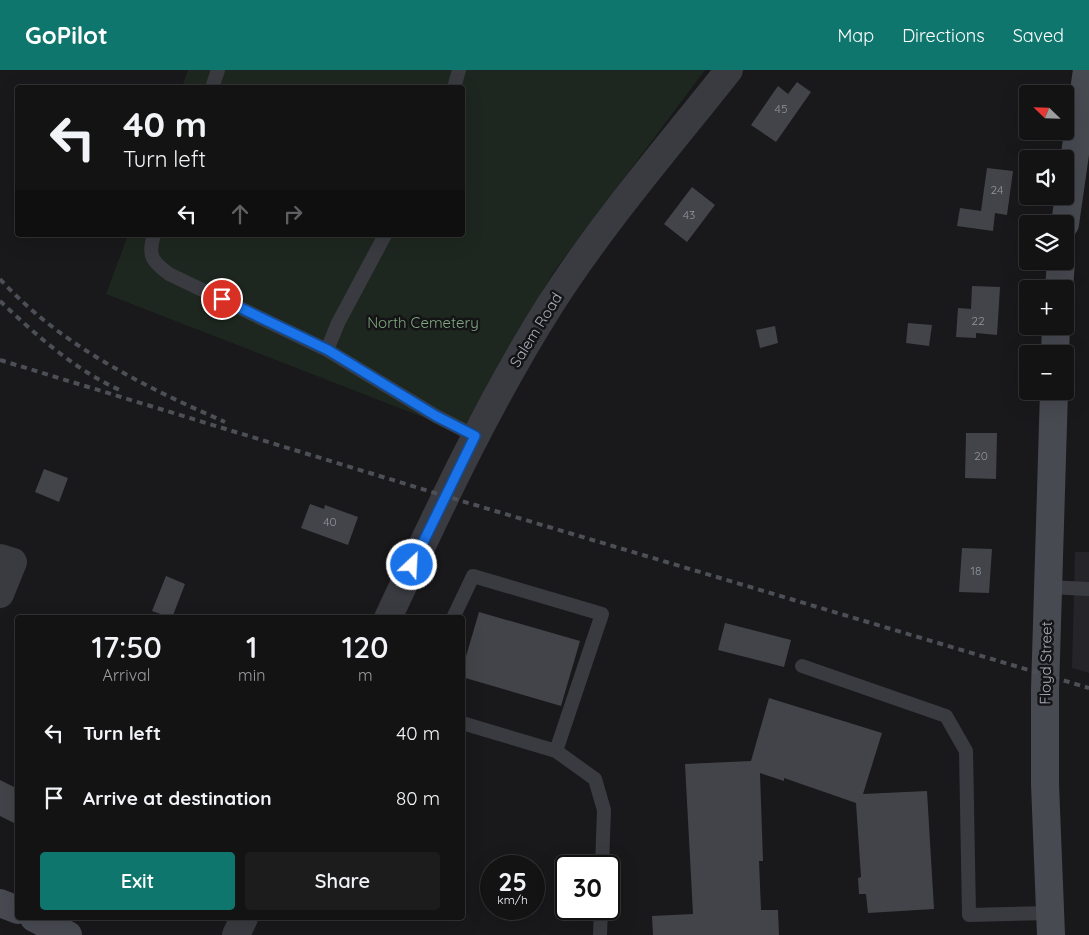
<!DOCTYPE html>
<html lang="en">
<head>
<meta charset="utf-8">
<style>
  :root { --surface:#131314; --page:#1c1c1d; --text:#f1f3f6; --muted:#9d9ea0; --line:#323234; --accent:#0f766e }
  body { margin:0; font-family:Quicksand,sans-serif; background:var(--page); color:var(--text); height:100vh; display:flex; flex-direction:column; font-size:19px; white-space:nowrap }
  * { box-sizing:border-box; margin:0 }
  p { font-size:16px; color:var(--muted) }
  .icon { flex:none; width:28px; height:28px; fill:none; stroke:currentColor; stroke-width:2; stroke-linecap:round; stroke-linejoin:round }
  .map { position:relative; flex:1; overflow:hidden }
  .panel { position:absolute; left:15px; top:545px; width:450px; height:305px; display:flex; flex-direction:column; background:var(--surface); border-radius:5px; box-shadow:0 5px 20px #0002,0 0 0 1px var(--line) }
  .panel>* { flex:none }
  .hud { position:absolute; left:15px; top:15px; width:450px; height:152px; border-radius:5px; box-shadow:0 5px 20px #0002,0 0 0 1px var(--line); background:#131314; color:var(--text); overflow:hidden }
  .needle { width:32px; rotate:293deg }
  .controls { position:absolute; left:1019px; top:15px; display:grid; gap:10px }
  .controls a { display:grid; place-items:center; width:55px; height:55px; border-radius:5px; background:var(--surface); box-shadow:0 5px 20px #0002,0 0 0 1px var(--line); font-size:25px }
  .speed { position:absolute; left:480px; top:785px; display:flex; gap:10px; font-size:25px; font-weight:700; text-align:center }
  .speed>* { display:grid; place-content:center; width:65px; height:65px; border-radius:50%; background:var(--surface); box-shadow:0 5px 20px #0002,0 0 0 1px var(--line); line-height:1 }
  .speed small { font-size:12px; font-weight:400 }
  .speed .limit { border:2px solid #111; border-radius:8px; background:#fff; color:#111 }
  .pin { position:absolute; display:grid; place-items:center; width:42px; height:42px; color:#fff; margin:-21px; border:2px solid #fff; border-radius:50%; box-shadow:0 1px 5px #0007 }
  .me { position:absolute; width:55px; margin:-28px; rotate:25deg; stroke-linejoin:round; filter:drop-shadow(0 0 4px #0008) }
  .turn { display:flex; align-items:center; gap:18px; height:105px; padding:0 25px; font-size:22px }
  .turn .icon { width:65px; height:65px; stroke-width:2.5 }
  .turn b { display:block; font-size:35px; line-height:42px }
  .lanes { display:flex; align-items:center; height:48px; padding:0 25px; background:#0003; justify-content:center; gap:25px; direction:ltr }
  .lanes .off { opacity:.35 }
  .eta { display:flex; justify-content:space-evenly; align-items:center; height:85px; text-align:center }
  .eta b { font-size:30px; font-weight:600; line-height:35px }
  .action { display:flex; gap:10px; margin-top:auto; padding:10px 25px }
  .action a { flex:1; height:58px; border-radius:5px; background:var(--accent); color:#fff; font-size:20px; font-weight:600; line-height:58px; text-align:center }
  .action a+a { background:var(--page); color:var(--text) }
  ul { padding:0; list-style:none }
  li { display:flex; align-items:center; gap:15px; height:65px; padding:0 25px }
  li div { flex:1 }
  li b { display:block; font-size:19px }
  li em { font-style:normal }
  header { display:flex; align-items:center; gap:30px; box-sizing:border-box; height:70px; padding:0 25px; background:var(--accent); color:#fff }
  header strong { font-size:24px }
  nav { display:flex; gap:28px; margin-inline-start:auto; font-size:18px }
  .map>svg:first-child { display:block }
  .built { fill:#252529 }
  .green { fill:#1e271f }
  .building { fill:#434449 }
  .lines { fill:none; stroke-linecap:round; stroke-linejoin:round }
  .lane { stroke:#3a3b41; stroke-width:14 }
  .street { stroke:#3a3b41; stroke-width:28 }
  .secondary { stroke:#474a51; stroke-width:28 }
  .rail { stroke:#4c4f56; stroke-width:4; stroke-dasharray:6 5; stroke-linecap:butt }
  .route-casing { stroke:#114b97; stroke-width:12 }
  .route { stroke:#1a73e8; stroke-width:9 }
  .labels { text-anchor:middle; stroke-width:5; stroke-linejoin:round; paint-order:stroke }
  .number-label { font-size:12px; fill:#90969f }
  .park-label { font-size:15px; fill:#81a880; stroke:#141417 }
  .street-label { font-size:15px; fill:#aab1bc; stroke:#141417 }
</style>
</head>
<body>
<header>
<strong>GoPilot</strong>
<nav><a>Map</a><a>Directions</a><a>Saved</a></nav>
</header>
<div class="map">
<svg width="1089" height="865" viewBox="0 0 1089 865">
  <rect width="100%" height="100%" fill="#19191b"/>
  <path class="built" d="M 1075,482 L 1089,482 L 1089,603 L 1072,598 Z"/>
  <path class="green" d="M 188,0 L 705,0 L 553,203 L 461,362 L 106,224 L 128,165 L 462,165 L 462,18 L 182,17 Z"/>
  <path class="building" d="M 797,12 L 811,22 L 776,72 L 751,55 L 778,16 L 788,24 Z
    M 987,98 L 1013,101 L 1007,145 L 995,143 L 993,161 L 957,156 L 960,138 L 981,141 Z
    M 692,117 L 715,135 L 687,172 L 664,154 Z
    M 972,216 L 1000,217 L 997,265 L 976,263 L 976,268 L 956,267 L 958,238 L 971,239 Z
    M 908,253 L 932,255 L 929,276 L 906,273 Z
    M 775,256 L 778,273 L 760,278 L 756,260 Z
    M 966,363 L 997,363 L 996,409 L 965,408 Z
    M 44,399 L 68,408 L 59,432 L 35,422 Z
    M 310,434 L 324,439 L 325,435 L 358,447 L 348,475 L 301,458 Z
    M 962,478 L 992,479 L 989,523 L 959,522 Z
    M 166,506 L 185,514 L 172,548 L 152,541 Z
    M 479,542 L 580,571 L 561,636 L 462,607 L 462,600 Z
    M 725,553 L 791,570 L 784,597 L 718,580 Z
    M 769,628 L 882,663 L 863,724 L 927,721 L 934,839 L 868,843 L 866,824 L 859,824 L 858,808 L 861,807 L 856,733 L 784,708 L 784,711 L 760,703 L 763,791 L 759,791 L 761,840 L 778,840 L 779,865 L 653,865 L 652,846 L 693,844 L 685,694 L 751,691 Z
    M 0,710 L 18,719 L 18,755 L 0,746 Z"/>
  <g class="lines">
    <path class="lane" d="M 212,18 L 218,0
      M 454,18 L 459,0
      M 154,165 C 147,186 153,192 169,204 L 327,280 L 338,253 L 385,165
      M 327,280 L 436,346 L 475,366
      M 1048,517 L 1089,519
      M 453,548 L 473,506 L 602,544 L 556,681
      M 802,596 L 946,646 L 966,681 L 969,845 L 1050,843
      M 462,653 L 556,681 L 595,709 L 604,740 L 602,796
      M 600,865 L 601,839"/>
    <path class="street" d="M 0,488 L 13,492 L 0,524
      M 388,548 C 438,441 487,335 550,235 C 603,152 668,77 729,0
      M 236,865 L 244,848"/>
    <path class="secondary" d="M 1065,154 L 1087,0
      M 1059,219 L 1061,191
      M 1055,284 L 1056,256
      M 0,833 L 18,840
      M 34,848 L 68,865
      M 1051,865 L 1045,714 L 1045,620 L 1054,321"/>
    <path class="rail" d="M 0,209 C 61,276 143,316 225,352
      M 0,231 C 36,265 76,301 122,321
      M 0,290 L 445,426 L 1089,618"/>
  </g>
  <g class="lines">
    <defs>
      <path id="route" d="M 222,229 L 328,280 L 436,346 L 475,366 L 412,495"/>
    </defs>
    <use href="#route" class="route-casing"/>
    <use href="#route" class="route"/>
  </g>
  <g class="labels">
    <g class="number-label">
      <text x="781" y="43">45</text>
      <text x="997" y="124">24</text>
      <text x="689" y="149">43</text>
      <text x="978" y="255">22</text>
      <text x="981" y="390">20</text>
      <text x="330" y="456">40</text>
      <text x="976" y="505">18</text>
    </g>
    <g class="park-label">
      <text x="423" y="258">North Cemetery</text>
    </g>
    <g class="street-label">
      <text transform="translate(536 260) rotate(-58)" y="5">Salem Road</text>
      <text transform="translate(1046 593) rotate(-89)" y="5">Floyd Street</text>
    </g>
  </g>
</svg>
<div class="controls">
<a><svg class="needle" viewBox="-14 -14 28 28"><path d="M0-13l5 13h-10z" fill="#e53935"/><path d="M0 13l5-13h-10z" fill="#9d9ea0"/></svg></a>
<a><svg class="icon" aria-label="sound" viewBox="0 0 24 24"><path d="M4 9h4l5-4v14l-5-4H4zM17 9q2 3 0 6"/></svg></a>
<a><svg class="icon" aria-label="layers" viewBox="0 0 24 24"><path d="M12 4l9 5-9 5-9-5zM3 14l9 5 9-5"/></svg></a>
<a>+</a>
<a>−</a>
</div>
<div class="speed"><div>25<small>km/h</small></div><div class="limit">30</div></div>
<div class="pin" style="left:222px;top:229px;background:#d93025"><svg class="icon" aria-label="arrive" viewBox="0 0 24 24"><path d="M6 21V4h12l-3 4 3 4H6"/></svg></div>
<svg class="me" style="left:412px;top:495px" viewBox="-20 -20 40 40"><circle r="17" fill="#1a73e8" stroke="#fff" stroke-width="3"/><path d="M0-11L8 9 0 5-8 9z" fill="#fff"/></svg>
<div class="hud">
<div class="turn"><svg class="icon" aria-label="left" viewBox="0 0 24 24"><path d="M17 20v-9H6M10 6l-5 5 5 5"/></svg><div><b>40 m</b>Turn left</div></div>
<div class="lanes"><svg class="icon" aria-label="left" viewBox="0 0 24 24"><path d="M17 20v-9H6M10 6l-5 5 5 5"/></svg><svg class="icon off" aria-label="ahead" viewBox="0 0 24 24"><path d="M12 20V5M6 11l6-6 6 6"/></svg><svg class="icon off" aria-label="right" viewBox="0 0 24 24"><path d="M7 20v-9h11M14 6l5 5-5 5"/></svg></div>
</div>
<section class="panel">
<div class="eta">
<div><b>17:50</b><p>Arrival</p></div>
<div><b>1</b><p>min</p></div>
<div><b>120</b><p>m</p></div>
</div>
<ul>
<li><svg class="icon" aria-label="left" viewBox="0 0 24 24"><path d="M17 20v-9H6M10 6l-5 5 5 5"/></svg><div><b>Turn left</b></div><em>40 m</em></li>
<li><svg class="icon" aria-label="arrive" viewBox="0 0 24 24"><path d="M6 21V4h12l-3 4 3 4H6"/></svg><div><b>Arrive at destination</b></div><em>80 m</em></li>
</ul>
<div class="action"><a>Exit</a><a>Share</a></div>
</section>
</div>
</body>
</html>
